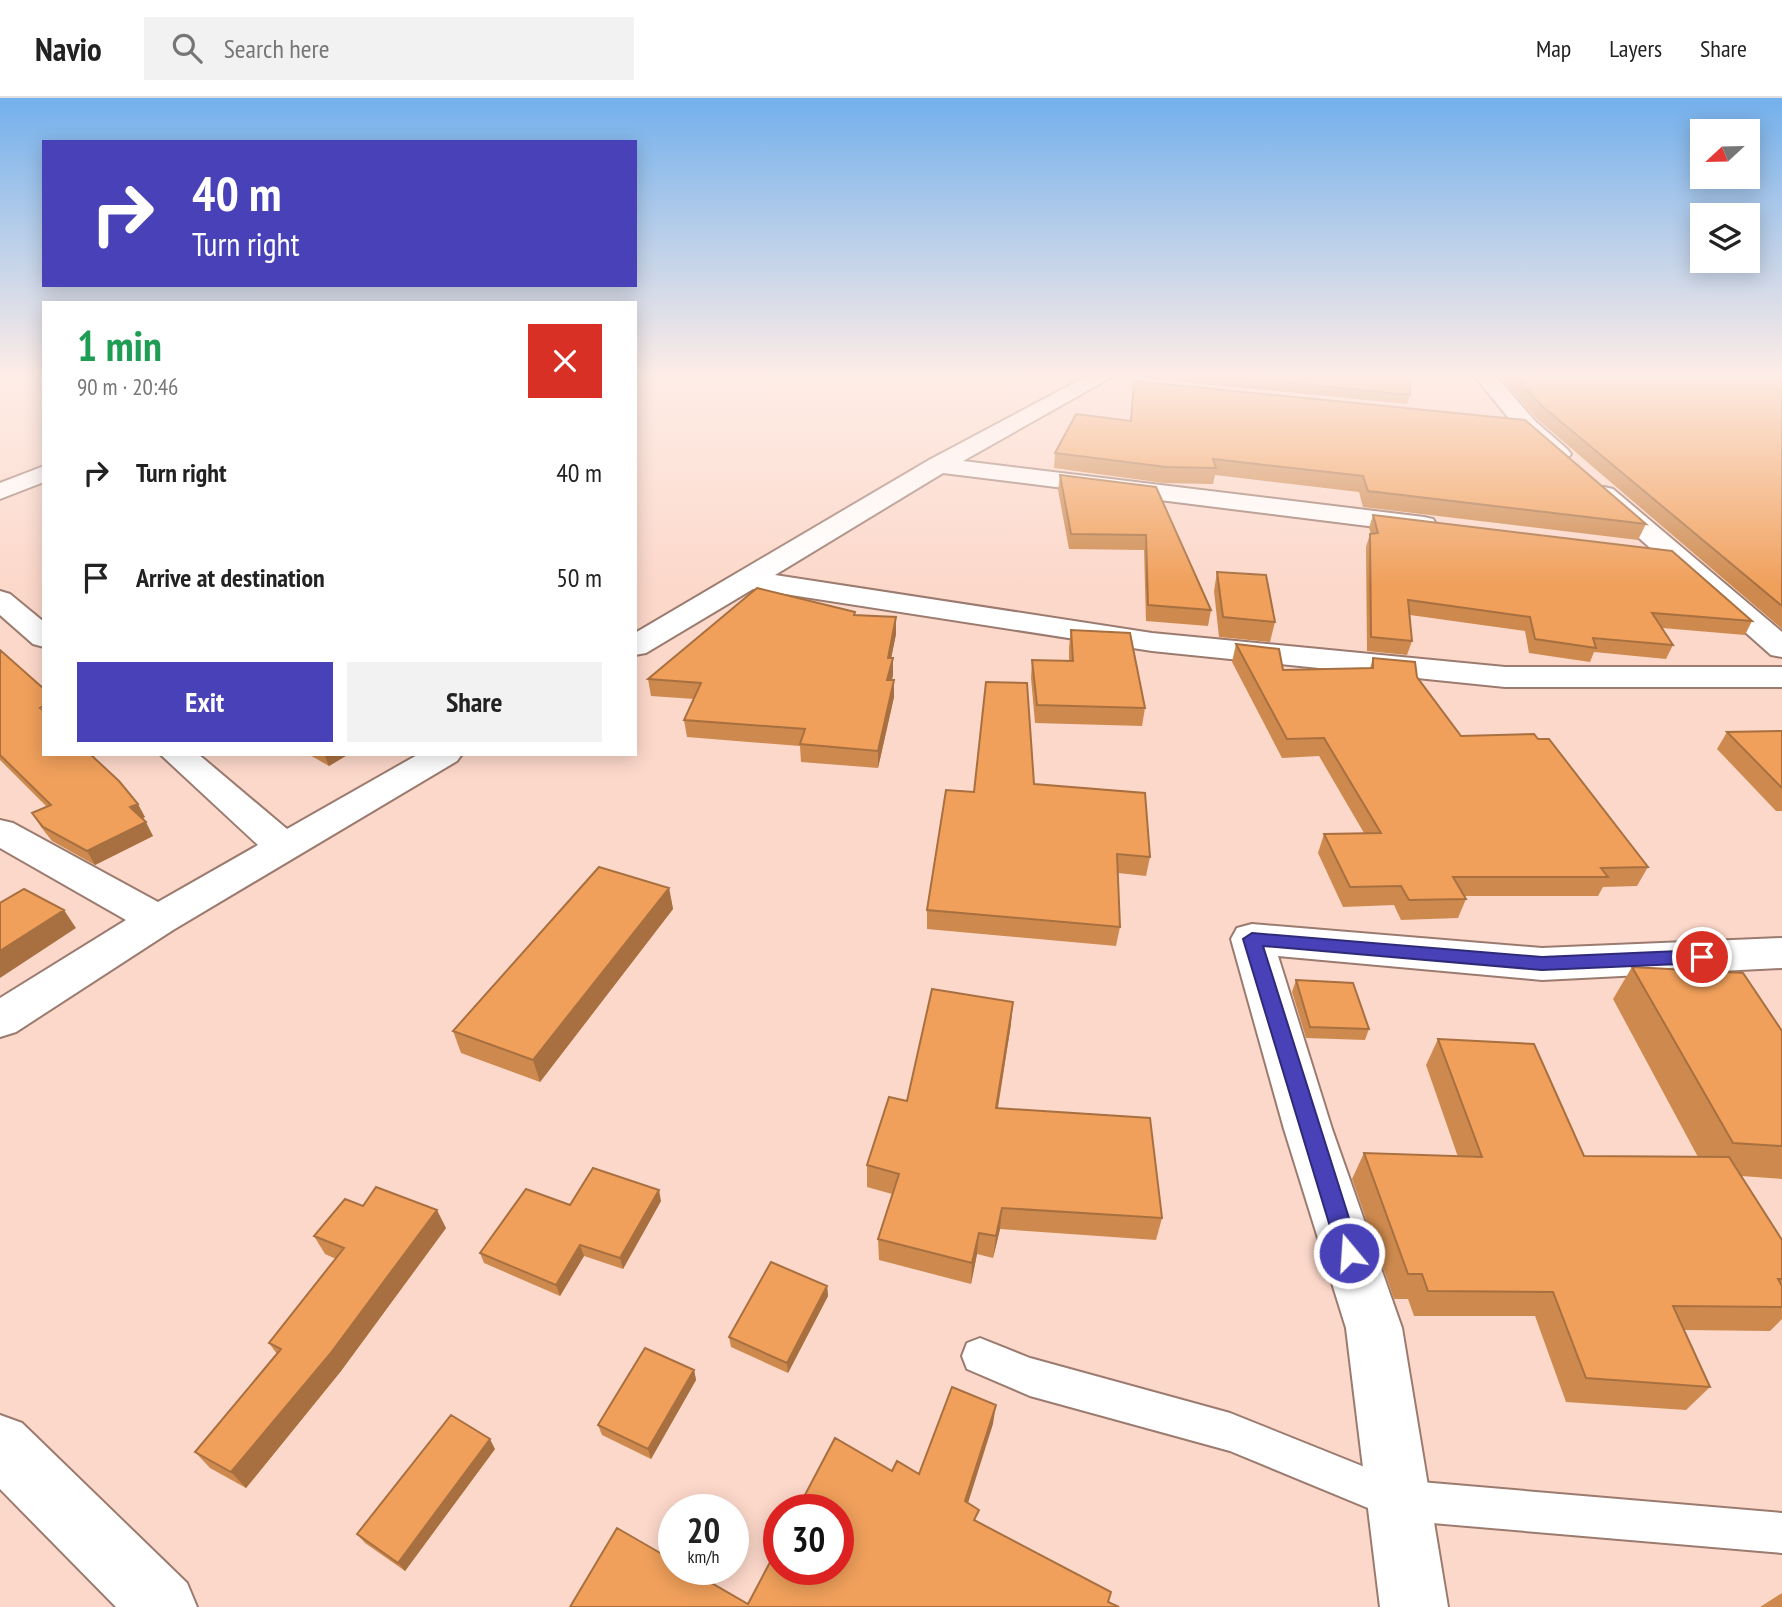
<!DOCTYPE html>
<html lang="en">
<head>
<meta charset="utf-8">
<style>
  :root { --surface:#fff; --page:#f2f2f2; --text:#222; --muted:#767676; --line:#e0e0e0; --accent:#4841b8 }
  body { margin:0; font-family:"PT Sans Narrow",sans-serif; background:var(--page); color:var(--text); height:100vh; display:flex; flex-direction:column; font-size:26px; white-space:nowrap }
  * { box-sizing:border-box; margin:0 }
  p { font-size:23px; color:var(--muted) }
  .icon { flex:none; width:38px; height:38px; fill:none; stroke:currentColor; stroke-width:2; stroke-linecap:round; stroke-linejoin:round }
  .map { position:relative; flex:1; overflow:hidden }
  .side { position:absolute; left:42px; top:203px; width:595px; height:455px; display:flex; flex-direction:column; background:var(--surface); border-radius:0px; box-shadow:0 4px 18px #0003 }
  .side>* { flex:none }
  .hud { position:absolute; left:42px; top:42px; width:595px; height:147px; border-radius:0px; box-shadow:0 4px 18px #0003; background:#4841b8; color:#fff; overflow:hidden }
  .needle { width:46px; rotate:248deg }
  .fabs { position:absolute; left:1690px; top:21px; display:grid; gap:14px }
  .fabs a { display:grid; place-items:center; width:70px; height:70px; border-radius:0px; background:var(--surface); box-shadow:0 4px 18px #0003; font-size:35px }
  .speed { position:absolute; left:658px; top:1396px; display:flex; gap:14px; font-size:35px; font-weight:700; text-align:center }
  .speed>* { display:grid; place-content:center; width:91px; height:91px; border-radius:50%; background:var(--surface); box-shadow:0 4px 18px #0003; line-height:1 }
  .speed small { font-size:18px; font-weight:400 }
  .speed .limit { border:10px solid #d22; background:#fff; color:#111 }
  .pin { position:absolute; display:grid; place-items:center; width:60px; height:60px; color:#fff; margin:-30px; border:4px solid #fff; border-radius:50%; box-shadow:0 2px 7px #0007 }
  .me { position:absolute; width:77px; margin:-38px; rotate:342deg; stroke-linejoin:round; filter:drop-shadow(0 0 5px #0008) }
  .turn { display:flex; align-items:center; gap:24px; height:147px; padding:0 35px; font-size:32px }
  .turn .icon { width:91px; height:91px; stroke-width:2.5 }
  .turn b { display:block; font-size:49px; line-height:60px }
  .round { display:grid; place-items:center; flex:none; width:74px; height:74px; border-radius:0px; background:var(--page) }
  .overview { display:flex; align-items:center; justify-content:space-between; height:119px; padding:0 35px }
  h1 { font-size:42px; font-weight:700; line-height:52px; color:#1e9e55 }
  .action { display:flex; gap:14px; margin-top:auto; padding:14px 35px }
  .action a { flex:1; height:80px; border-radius:0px; background:var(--accent); color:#fff; font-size:28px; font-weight:700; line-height:80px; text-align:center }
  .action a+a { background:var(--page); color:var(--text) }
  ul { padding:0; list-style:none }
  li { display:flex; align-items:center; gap:21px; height:105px; padding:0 35px }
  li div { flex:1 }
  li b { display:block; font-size:26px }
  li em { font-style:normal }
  header { display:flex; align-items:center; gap:42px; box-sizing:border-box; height:98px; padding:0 35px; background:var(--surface); border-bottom:2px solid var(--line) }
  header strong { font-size:33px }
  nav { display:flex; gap:38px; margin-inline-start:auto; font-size:24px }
  .search { width:490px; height:63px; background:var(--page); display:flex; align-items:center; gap:18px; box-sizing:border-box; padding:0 24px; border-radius:0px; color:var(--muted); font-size:26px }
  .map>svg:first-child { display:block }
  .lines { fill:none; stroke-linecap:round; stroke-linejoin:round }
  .stream { fill:#64a9f1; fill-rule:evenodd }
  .lane-casing { stroke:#9b7b6f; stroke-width:4 }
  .street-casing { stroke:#9b7b6f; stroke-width:4 }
  .lane { fill:#fff; fill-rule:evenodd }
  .street { fill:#fff; fill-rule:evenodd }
  .wall { fill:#ce8a4e }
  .shaded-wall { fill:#a87040 }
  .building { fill:#f0a05b; stroke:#a87040; stroke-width:2 }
  .route { fill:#4841b8; stroke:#2f2a78; stroke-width:2 }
</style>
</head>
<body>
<header>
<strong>Navio</strong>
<div class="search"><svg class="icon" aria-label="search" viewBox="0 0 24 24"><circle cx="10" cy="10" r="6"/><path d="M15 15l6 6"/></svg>Search here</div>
<nav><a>Map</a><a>Layers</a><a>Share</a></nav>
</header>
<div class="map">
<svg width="1782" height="1509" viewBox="0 0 1782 1509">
  <rect width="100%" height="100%" fill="#fcd8ca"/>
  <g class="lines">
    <path class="stream" d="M 2,276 L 13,276 L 0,283 Z"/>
    <defs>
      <path id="lane" d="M 980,1240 L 1030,1260 L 1230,1315 L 1397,1382 L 1782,1415 L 1782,1455 L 1397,1422 L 1230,1353 L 1030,1298 L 967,1271 L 962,1258 L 967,1245 Z"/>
      <path id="street" d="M 1091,276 L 1117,276 L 963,363 L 1424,419 L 1433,421 L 1437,427 L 1433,433 L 1424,435 L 943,375 L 775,477 L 1152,535 L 1505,569 L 1782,569 L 1782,589 L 1505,589 L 1152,553 L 753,491 L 646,555 L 635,557 L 635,535 L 929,362 Z
        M 1473,276 L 1494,276 L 1535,323 L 1567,351 L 1571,356 L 1567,361 L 1551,361 L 1519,333 Z
        M 44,368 L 44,384 L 0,401 L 0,385 Z
        M 1604,389 L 1613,391 L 1782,534 L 1782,559 L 1771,557 L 1595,401 L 1592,396 L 1595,391 Z
        M 0,493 L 10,496 L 44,524 L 44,549 L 33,546 L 0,517 Z
        M 160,656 L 198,656 L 287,731 L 419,656 L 462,656 L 457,663 L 173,832 L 16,934 L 0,939 L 0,900 L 126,822 L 0,750 L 0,722 L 13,725 L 158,804 L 258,747 Z
        M 1252,826 L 1542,850 L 1782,840 L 1782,870 L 1542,882 L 1278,858 L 1332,1031 L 1402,1230 L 1448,1509 L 1380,1509 L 1346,1230 L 1284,1031 L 1231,841 L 1237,830 Z
        M 0,1317 L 22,1325 L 187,1485 L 197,1509 L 116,1509 L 0,1391 Z"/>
    </defs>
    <use href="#lane" class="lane-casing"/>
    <use href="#street" class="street-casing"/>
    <use href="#lane" class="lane"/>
    <use href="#street" class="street"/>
  </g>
  <path class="wall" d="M 1134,276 L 1410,276 L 1410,297 L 1407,306 L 1133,279 Z
    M 1502,276 L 1782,276 L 1782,531 L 1537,321 L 1504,284 Z
    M 1134,283 L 1646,426 L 1638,442 L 1363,409 L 1359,394 L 1215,377 L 1213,386 L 1164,385 L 1054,370 L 1055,355 L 1130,323 Z
    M 1060,377 L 1156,389 L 1211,512 L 1208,528 L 1146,523 L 1144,452 L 1069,451 L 1058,392 Z
    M 1373,417 L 1752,523 L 1745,537 L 1662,530 L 1673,547 L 1666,561 L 1594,554 L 1590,564 L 1529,555 L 1525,533 L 1410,517 L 1412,543 L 1407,557 L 1367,553 L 1366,449 L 1370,436 L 1371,436 L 1369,430 Z
    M 1217,474 L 1275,524 L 1270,544 L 1219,539 L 1214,493 Z
    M 855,514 L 855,517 L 896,519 L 896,536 L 891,560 L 893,577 L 892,582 L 894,599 L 878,670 L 801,664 L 800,648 L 687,639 L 684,622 L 694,601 L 651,598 L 648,581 Z
    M 1071,532 L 1145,610 L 1142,628 L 1035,625 L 1031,580 L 1032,562 L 1069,563 L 1069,549 Z
    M 1236,546 L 1283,572 L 1370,570 L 1373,560 L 1417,579 L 1461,638 L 1648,769 L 1637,788 L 1603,789 L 1598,798 L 1465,798 L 1466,801 L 1458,820 L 1401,822 L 1394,807 L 1343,809 L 1318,755 L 1324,736 L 1364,735 L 1319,658 L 1282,660 L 1232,564 Z
    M 0,552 L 44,656 L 145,719 L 142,721 L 153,738 L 95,767 L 52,743 L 41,729 L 32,715 L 47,709 L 0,662 Z
    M 1782,633 L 1782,713 L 1776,713 L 1717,651 L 1727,634 Z
    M 308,656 L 349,656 L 329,668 Z
    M 1034,686 L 1150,759 L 1146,778 L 1118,775 L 1120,829 L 1116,848 L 927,831 L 927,812 L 974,694 Z
    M 669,790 L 673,811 L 540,984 L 461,955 L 453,933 Z
    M 1632,869 L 1782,933 L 1782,1081 L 1741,1078 L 1782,1142 L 1782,1221 L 1770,1233 L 1684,1232 L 1710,1289 L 1686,1312 L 1566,1304 L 1535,1218 L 1414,1218 L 1408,1201 L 1394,1201 L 1352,1081 L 1364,1055 L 1458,1059 L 1426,967 L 1438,941 L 1584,1058 L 1698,1059 L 1613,901 Z
    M 1296,882 L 1369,931 L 1365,942 L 1306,940 L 1292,894 Z
    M 1011,926 L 998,1010 L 1162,1120 L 1156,1142 L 1000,1131 L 993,1160 L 977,1156 L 971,1186 L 879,1162 L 878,1141 L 892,1096 L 867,1089 L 867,1067 L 907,1003 Z
    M 661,1103 L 623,1171 L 584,1158 L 560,1198 L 484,1165 L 480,1155 L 570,1107 Z
    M 363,1108 L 446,1130 L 341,1273 L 246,1390 L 210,1370 L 195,1354 L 277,1256 L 269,1245 L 336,1161 L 325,1156 L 314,1138 Z
    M 827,1188 L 828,1198 L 788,1275 L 731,1249 L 729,1239 Z
    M 694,1272 L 696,1282 L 651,1361 L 602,1337 L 598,1327 Z
    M 495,1351 L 405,1473 L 365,1445 L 357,1436 Z
    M 1782,1495 L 1782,1509 L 1760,1509 Z"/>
  <path class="shaded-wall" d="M 896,519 L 896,536 L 888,576 L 888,560 Z
    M 893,560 L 893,577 L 887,599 L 887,582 Z
    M 894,582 L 894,599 L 878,670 L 878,653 Z
    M 324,656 L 349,656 L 329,668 Z
    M 138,706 L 145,719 L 137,723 L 130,709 Z
    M 146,724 L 153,738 L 95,767 L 87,753 Z
    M 669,790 L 673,811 L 540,984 L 533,962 Z
    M 64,812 L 76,830 L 0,880 L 0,853 Z
    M 1013,904 L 1011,926 L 994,1032 L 996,1010 Z
    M 659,1092 L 661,1103 L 623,1171 L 620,1160 Z
    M 1002,1110 L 1000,1131 L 993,1160 L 996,1138 Z
    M 437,1112 L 446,1130 L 341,1273 L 246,1390 L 231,1374 Z
    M 979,1135 L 977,1156 L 971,1186 L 972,1165 Z
    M 580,1147 L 584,1158 L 560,1198 L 556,1187 Z
    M 827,1188 L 828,1198 L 788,1275 L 787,1265 Z
    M 694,1272 L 696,1282 L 651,1361 L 648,1351 Z
    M 996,1307 L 993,1326 L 963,1421 L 965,1403 Z
    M 490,1341 L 495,1351 L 405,1473 L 398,1465 Z"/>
  <path class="building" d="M 1199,276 L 1410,276 L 1410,297 Z
    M 1513,276 L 1782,276 L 1782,508 L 1542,308 Z
    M 1134,283 L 1525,322 L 1646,426 L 1368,393 L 1363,378 L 1213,361 L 1216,370 L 1166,369 L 1055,355 L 1076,316 L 1131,323 Z
    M 1060,377 L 1156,389 L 1211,512 L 1148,507 L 1146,437 L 1071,436 Z
    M 1373,417 L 1672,453 L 1752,523 L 1652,515 L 1673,547 L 1593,540 L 1596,550 L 1535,541 L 1530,519 L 1408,502 L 1412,543 L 1371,539 L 1370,436 L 1378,435 Z
    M 1217,474 L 1266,477 L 1275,524 L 1223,519 Z
    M 757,490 L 855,514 L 854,517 L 896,519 L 888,560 L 893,560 L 887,582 L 894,582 L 878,653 L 800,646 L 805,631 L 684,622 L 701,585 L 648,581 Z
    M 1071,532 L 1130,535 L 1145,610 L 1037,607 L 1032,562 L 1073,563 Z
    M 1236,546 L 1279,551 L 1283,572 L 1373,570 L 1373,560 L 1415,564 L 1417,579 L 1461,638 L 1534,636 L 1538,641 L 1549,641 L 1648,769 L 1601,770 L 1608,779 L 1453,779 L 1466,801 L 1409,802 L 1401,788 L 1350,789 L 1324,736 L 1381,735 L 1324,640 L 1287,641 Z
    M 0,552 L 44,591 L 44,608 L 40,610 L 44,613 L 44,656 L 90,656 L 119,683 L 138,706 L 130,709 L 146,724 L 87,753 L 43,729 L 32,715 L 51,707 L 0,657 Z
    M 986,584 L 1027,585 L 1034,686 L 1145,695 L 1150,759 L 1117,756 L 1120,829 L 927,812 L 946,692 L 974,694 Z
    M 1782,633 L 1782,690 L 1727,634 Z
    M 599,769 L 669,790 L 533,962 L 453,933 Z
    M 24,791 L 64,812 L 0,853 L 0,805 Z
    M 1632,869 L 1743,875 L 1782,933 L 1782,1048 L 1733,1045 Z
    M 1296,882 L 1353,885 L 1369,931 L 1310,929 Z
    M 932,891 L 1013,904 L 996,1010 L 1150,1020 L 1162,1120 L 1002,1110 L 996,1138 L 979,1135 L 972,1165 L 878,1141 L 899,1076 L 867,1067 L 889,999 L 907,1003 Z
    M 1438,941 L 1534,946 L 1584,1058 L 1729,1059 L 1782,1142 L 1782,1181 L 1778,1181 L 1782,1188 L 1782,1209 L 1673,1208 L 1710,1289 L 1586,1280 L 1553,1194 L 1428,1193 L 1422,1176 L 1408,1176 L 1364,1055 L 1482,1059 Z
    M 593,1070 L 659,1092 L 620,1160 L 580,1147 L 556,1187 L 480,1155 L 526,1091 L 570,1107 Z
    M 376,1089 L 437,1112 L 330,1256 L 231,1374 L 195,1354 L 281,1251 L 269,1245 L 344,1150 L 314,1138 L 345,1101 L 363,1108 Z
    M 771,1164 L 827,1188 L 787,1265 L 729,1239 Z
    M 645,1250 L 694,1272 L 648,1351 L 598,1327 Z
    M 952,1289 L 996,1307 L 965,1403 L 979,1412 L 974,1422 L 1111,1494 L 1108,1504 L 1119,1509 L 570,1509 L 617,1430 L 674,1463 L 674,1472 L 689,1472 L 748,1506 L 779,1447 L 779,1472 L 838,1472 L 838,1412 L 797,1412 L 835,1340 L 892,1373 L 897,1363 L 919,1376 Z
    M 451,1317 L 490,1341 L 398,1465 L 357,1436 Z"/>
  <linearGradient id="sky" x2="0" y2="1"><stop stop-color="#73b0ec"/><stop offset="0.57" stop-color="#feede7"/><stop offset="1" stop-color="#feede7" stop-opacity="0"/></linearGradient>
  <rect width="1782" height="487" fill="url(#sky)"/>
  <path class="route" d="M 1252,835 L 1542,859 L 1702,852 L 1711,859 L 1702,865 L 1542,872 L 1263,848 L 1360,1155 L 1357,1162 L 1349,1165 L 1341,1162 L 1338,1155 L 1243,841 Z"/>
</svg>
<div class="fabs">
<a><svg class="needle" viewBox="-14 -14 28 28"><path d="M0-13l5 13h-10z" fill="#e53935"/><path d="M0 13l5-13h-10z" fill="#767676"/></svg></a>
<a><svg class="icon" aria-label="layers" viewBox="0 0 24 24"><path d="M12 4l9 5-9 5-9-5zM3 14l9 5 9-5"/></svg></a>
</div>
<div class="speed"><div>20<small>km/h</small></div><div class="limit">30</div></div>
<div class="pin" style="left:1702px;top:859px;background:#d93025"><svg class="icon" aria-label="arrive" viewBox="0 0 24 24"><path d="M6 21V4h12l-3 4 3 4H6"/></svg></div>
<svg class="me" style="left:1349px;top:1155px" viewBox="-20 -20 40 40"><circle r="17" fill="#4841b8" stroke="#fff" stroke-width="3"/><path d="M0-11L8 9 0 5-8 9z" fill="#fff"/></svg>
<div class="hud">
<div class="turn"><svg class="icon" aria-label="right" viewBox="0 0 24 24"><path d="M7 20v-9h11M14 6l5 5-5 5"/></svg><div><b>40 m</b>Turn right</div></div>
</div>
<section class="side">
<div class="overview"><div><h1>1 min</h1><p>90 m · 20:46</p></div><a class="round" style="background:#d93025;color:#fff"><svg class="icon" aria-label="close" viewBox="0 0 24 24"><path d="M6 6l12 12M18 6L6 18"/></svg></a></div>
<ul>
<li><svg class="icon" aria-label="right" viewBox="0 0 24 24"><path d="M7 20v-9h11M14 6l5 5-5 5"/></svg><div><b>Turn right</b></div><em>40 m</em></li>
<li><svg class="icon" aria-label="arrive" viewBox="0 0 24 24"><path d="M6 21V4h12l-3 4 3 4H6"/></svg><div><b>Arrive at destination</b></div><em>50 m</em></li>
</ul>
<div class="action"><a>Exit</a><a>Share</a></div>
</section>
</div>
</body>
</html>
